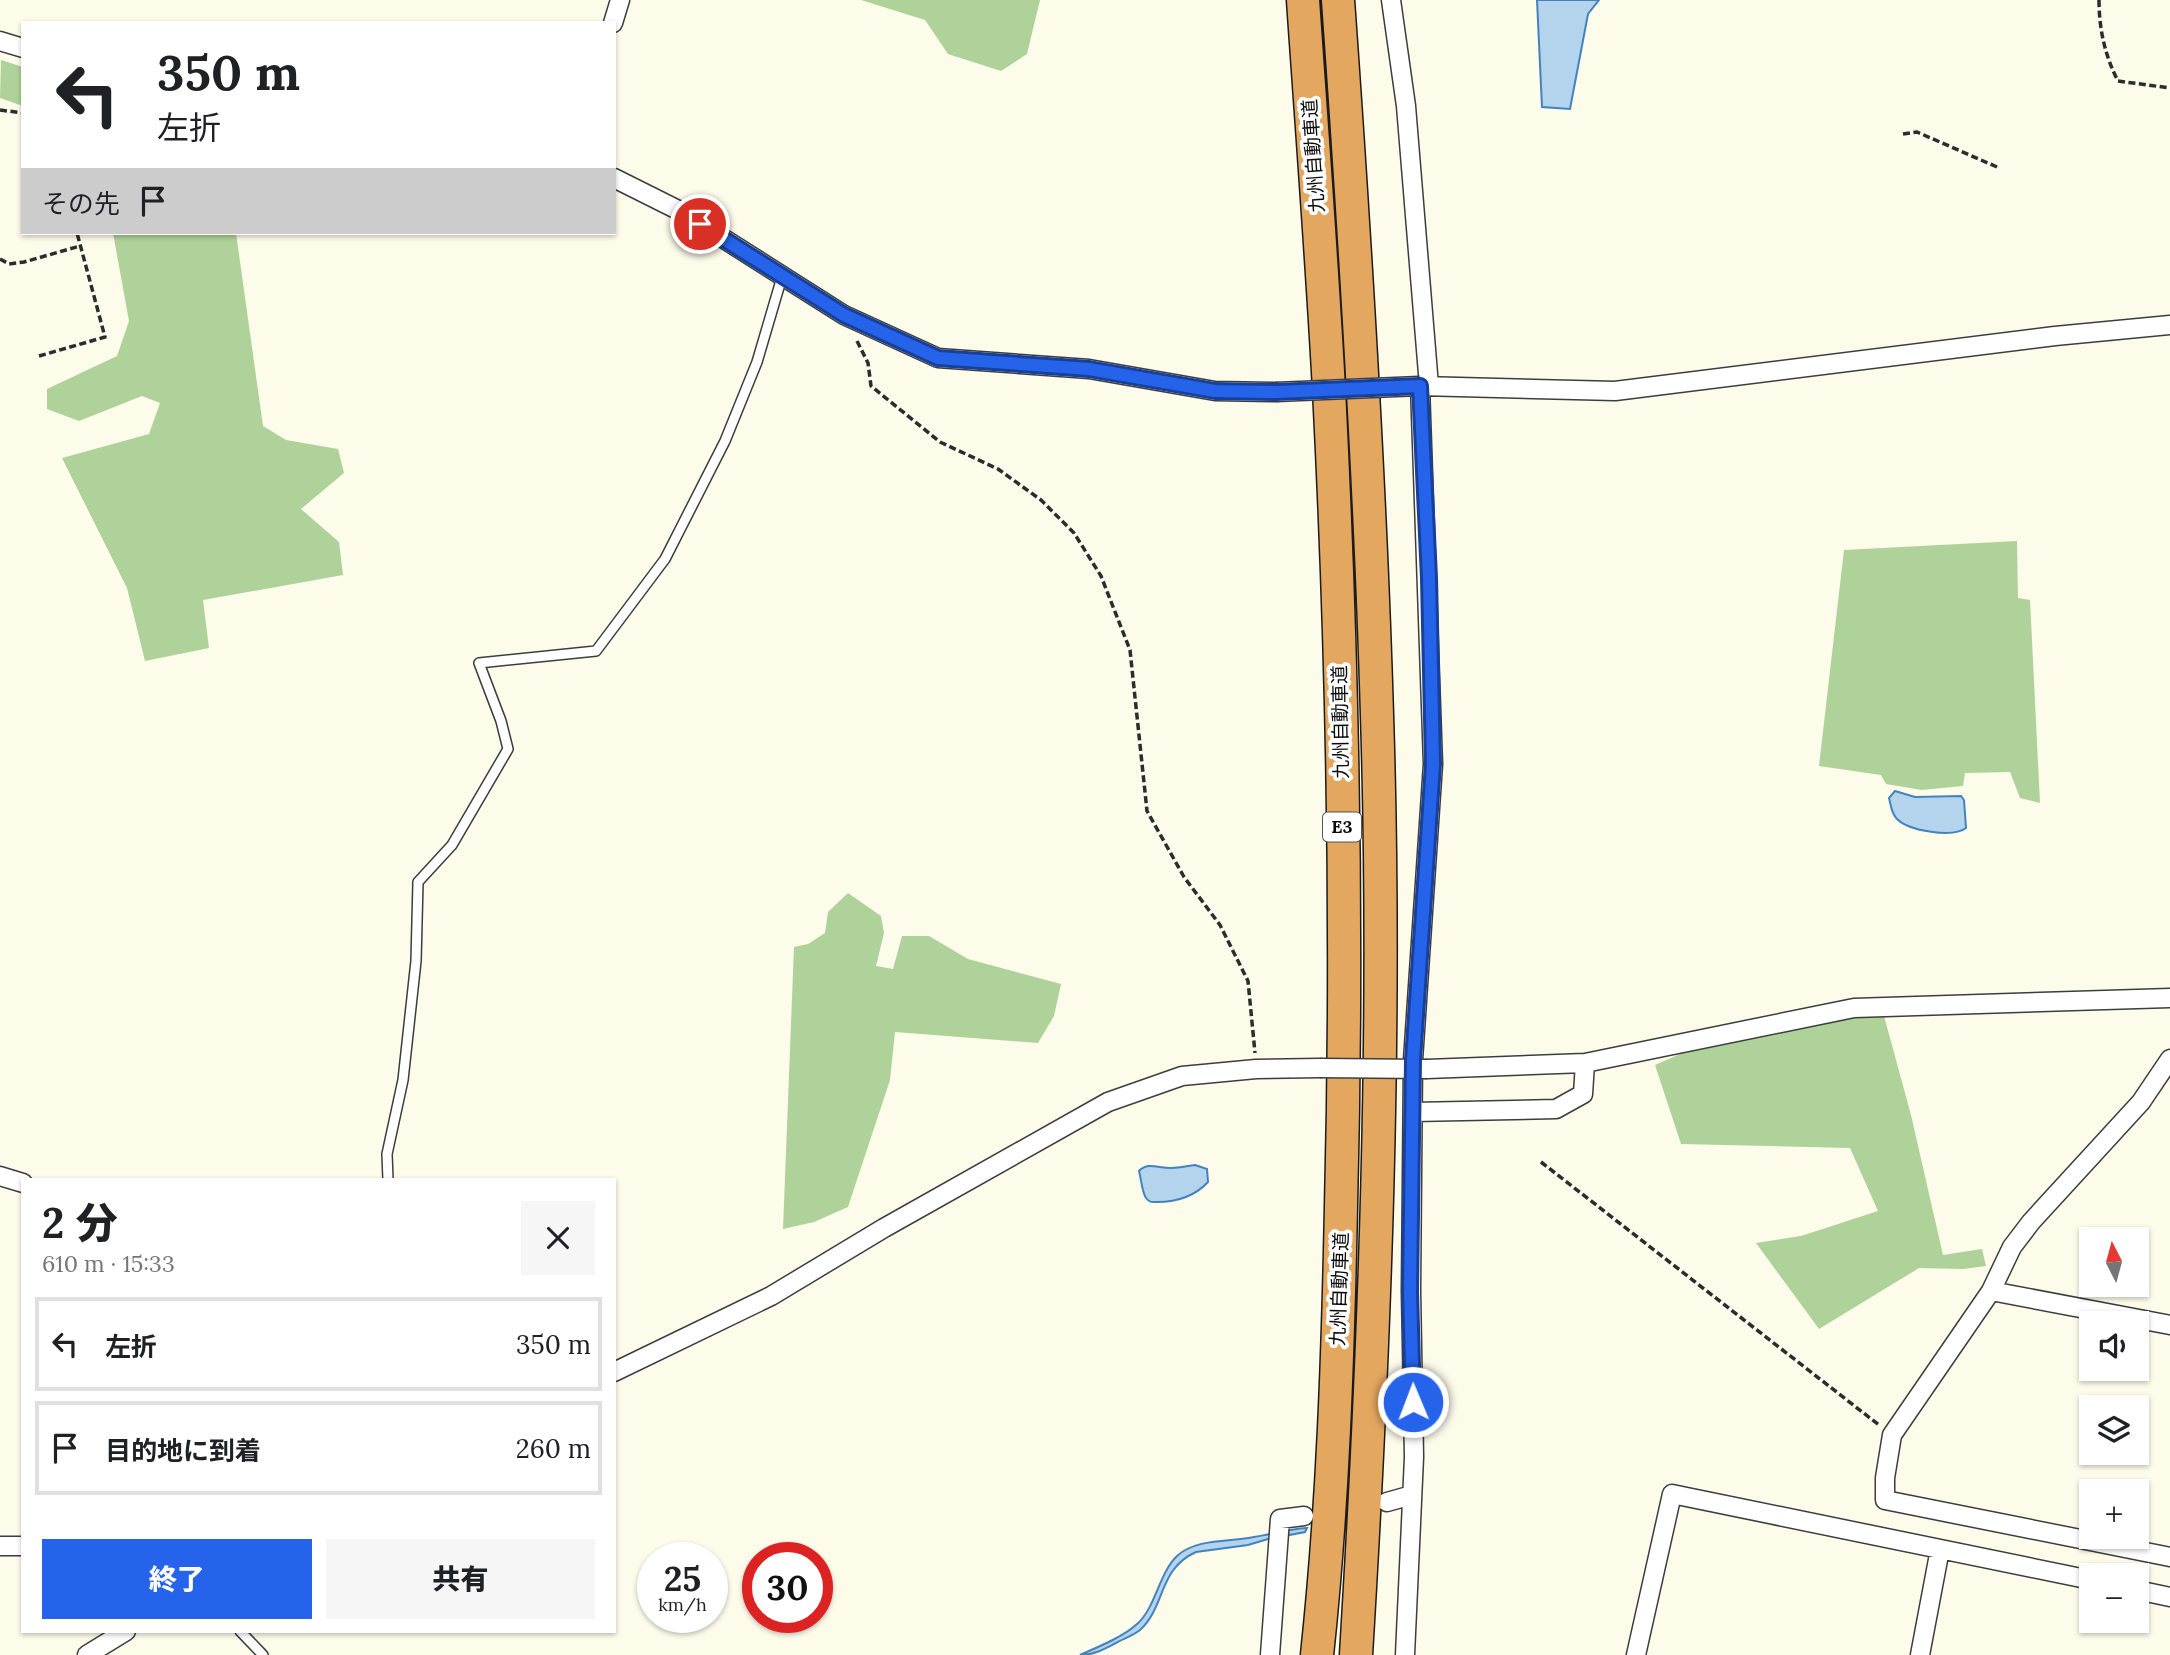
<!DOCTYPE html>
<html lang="ja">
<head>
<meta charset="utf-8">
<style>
  :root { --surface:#fff; --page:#f6f6f6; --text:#202124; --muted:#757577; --line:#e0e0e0; --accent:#2563eb }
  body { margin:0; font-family:Lora,"Noto Sans JP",serif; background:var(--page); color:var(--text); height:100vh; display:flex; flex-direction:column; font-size:26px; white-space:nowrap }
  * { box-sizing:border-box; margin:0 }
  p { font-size:23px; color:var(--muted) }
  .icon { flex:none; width:38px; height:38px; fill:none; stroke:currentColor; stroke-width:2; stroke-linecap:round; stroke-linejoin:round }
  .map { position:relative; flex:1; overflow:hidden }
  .drawer { position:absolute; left:21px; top:1178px; width:595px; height:455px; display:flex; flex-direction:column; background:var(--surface); border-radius:0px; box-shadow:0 2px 5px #0004 }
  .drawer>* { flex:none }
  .guide { position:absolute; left:21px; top:21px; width:595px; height:214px; border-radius:0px; box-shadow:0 2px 5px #0004; background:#fff; color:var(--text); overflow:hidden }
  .needle { width:46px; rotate:354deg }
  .fabs { position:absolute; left:2079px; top:1227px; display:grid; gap:14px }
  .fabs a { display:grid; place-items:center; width:70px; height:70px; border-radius:0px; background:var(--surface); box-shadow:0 2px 5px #0004; font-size:35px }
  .speed { position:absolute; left:637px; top:1542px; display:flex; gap:14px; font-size:35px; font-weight:700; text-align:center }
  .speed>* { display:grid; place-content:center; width:91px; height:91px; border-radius:50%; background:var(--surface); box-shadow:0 2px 5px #0004; line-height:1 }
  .speed small { font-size:18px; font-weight:400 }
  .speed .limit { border:10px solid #d22; background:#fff; color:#111 }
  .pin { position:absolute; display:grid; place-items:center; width:60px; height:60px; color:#fff; margin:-30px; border:4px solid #fff; border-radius:50%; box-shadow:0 2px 7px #0007 }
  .me { position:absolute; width:77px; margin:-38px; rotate:359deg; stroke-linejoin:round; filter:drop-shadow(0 0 5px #0008) }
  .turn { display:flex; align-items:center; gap:24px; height:147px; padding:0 21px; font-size:32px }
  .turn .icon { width:91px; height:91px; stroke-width:2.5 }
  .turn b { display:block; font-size:49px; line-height:60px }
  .then { display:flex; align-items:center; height:66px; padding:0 21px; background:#0003; gap:14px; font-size:26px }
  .round { display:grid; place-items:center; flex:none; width:74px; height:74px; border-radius:0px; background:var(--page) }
  .headline { display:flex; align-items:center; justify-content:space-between; height:119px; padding:0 21px }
  h1 { font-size:42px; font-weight:800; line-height:52px }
  .button { display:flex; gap:14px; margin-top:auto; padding:14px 21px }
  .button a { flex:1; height:80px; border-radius:0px; background:var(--accent); color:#fff; font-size:28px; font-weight:800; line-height:80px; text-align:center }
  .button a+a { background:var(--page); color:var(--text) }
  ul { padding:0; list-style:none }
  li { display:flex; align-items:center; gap:21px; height:94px; margin:0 14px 10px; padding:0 7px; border:4px solid var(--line); border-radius:0px }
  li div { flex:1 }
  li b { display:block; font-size:26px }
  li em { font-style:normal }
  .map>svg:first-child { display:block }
  .forest { fill:#aed299 }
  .water { fill:#b4d4ee; stroke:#4383bd; stroke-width:2 }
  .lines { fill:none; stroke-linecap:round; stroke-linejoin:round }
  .service-casing { stroke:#3d3d3d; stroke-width:12 }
  .minor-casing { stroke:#3d3d3d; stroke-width:21 }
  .motorway-casing { stroke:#1b1b1b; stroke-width:35 }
  .path { stroke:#2c2c2c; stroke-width:3.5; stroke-dasharray:7 3.5; stroke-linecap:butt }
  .service { stroke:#fff; stroke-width:9 }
  .minor { stroke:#fff; stroke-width:18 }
  .motorway { stroke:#e4a760; stroke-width:32 }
  .minor-bridge-casing { stroke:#3d3d3d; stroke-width:21; stroke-linecap:butt }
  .minor-bridge { stroke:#fff; stroke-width:18 }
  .route-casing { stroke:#184099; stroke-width:18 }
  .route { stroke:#2563eb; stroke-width:12 }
  .labels { text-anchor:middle; stroke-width:7; stroke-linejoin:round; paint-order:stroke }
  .shield { fill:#fff; stroke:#545454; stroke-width:2 }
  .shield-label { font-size:18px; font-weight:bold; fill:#0a0a0a }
  .street-label { font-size:19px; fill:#0a0a0a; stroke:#fff }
</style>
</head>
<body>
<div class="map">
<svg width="2170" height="1655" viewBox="0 0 2170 1655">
  <rect width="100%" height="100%" fill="#fdfbea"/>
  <path class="forest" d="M 861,0 L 1040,0 L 1027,54 L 1001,71 L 948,54 L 925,20 Z
    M 1,60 L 23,67 L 23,106 L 0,98 Z
    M 113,233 L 236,233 L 263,426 L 286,440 L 338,449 L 344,473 L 301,509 L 339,542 L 343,575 L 203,600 L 209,648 L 145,661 L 127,588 L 62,458 L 149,434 L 160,403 L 142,396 L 79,421 L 47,409 L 47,389 L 117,356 L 129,321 Z
    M 2017,541 L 2018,598 L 2030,600 L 2040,803 L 2020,798 L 2010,772 L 1965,773 L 1963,786 L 1922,790 L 1886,784 L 1881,775 L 1819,766 L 1844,550 Z
    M 848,893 L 881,916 L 884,933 L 876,966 L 893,969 L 902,936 L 929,936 L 968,959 L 1061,984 L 1054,1016 L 1038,1043 L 895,1032 L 890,1080 L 848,1207 L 814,1222 L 783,1229 L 794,947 L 808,944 L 825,933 L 828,912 Z
    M 1884,1016 L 1911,1115 L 1943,1255 L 1982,1249 L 1986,1266 L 1963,1269 L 1919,1268 L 1819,1329 L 1756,1243 L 1801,1236 L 1878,1211 L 1850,1148 L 1681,1144 L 1655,1065 L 1703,1044 L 1844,1019 Z"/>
  <path class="water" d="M 1537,0 L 1599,0 L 1588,14 L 1570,109 L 1542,107 Z
    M 1895,791 L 1915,797 L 1961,796 L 1964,800 L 1966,828 C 1953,838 1909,831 1897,819 C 1891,813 1891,805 1889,798 Z
    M 1195,1165 L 1207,1169 L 1208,1182 C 1194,1197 1177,1202 1157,1202 C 1152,1202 1150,1203 1146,1198 C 1142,1192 1141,1178 1139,1171 C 1148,1161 1160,1169 1172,1168 C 1179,1168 1187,1166 1195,1165 Z
    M 1307,1528 L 1305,1532 L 1268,1539 L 1248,1545 L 1196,1552 C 1158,1569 1166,1606 1140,1630 C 1134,1635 1123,1639 1116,1643 C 1104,1649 1094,1655 1080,1655 C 1098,1647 1123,1637 1137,1624 C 1155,1609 1159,1573 1177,1556 C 1196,1538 1231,1542 1254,1537 C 1272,1534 1289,1529 1307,1528 Z"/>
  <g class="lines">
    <defs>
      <path id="service" d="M 388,1180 L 387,1154 L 403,1080 L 416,961 L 418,882 L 452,845 L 508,749 L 501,721 L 479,663 L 596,651 L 665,559 L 725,441 L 757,362 L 782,277
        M 240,1631 L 263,1655"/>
      <path id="minor" d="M 1391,0 L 1406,106 L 1429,386
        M 613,23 L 620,0
        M 0,41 L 23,48
        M 614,178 L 680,211 L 844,315 L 938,358 L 1089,369 L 1215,391 L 1276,392
        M 2170,1059 L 2141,1102 L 2031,1222 L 2012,1247 L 1991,1291 L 1892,1435 L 1885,1478 L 1885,1500 L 2170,1557
        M 1427,1069 L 1585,1063 L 1854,1008 L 2170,998
        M 1413,1112 L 1556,1109 L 1583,1094 L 1585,1063
        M 0,1176 L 23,1183
        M 1991,1291 L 2170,1325
        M 614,1372 L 771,1296 L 884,1228 L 1108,1102 L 1182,1076 L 1256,1069 L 1320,1068
        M 1387,1502 L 1412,1495
        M 0,1546 L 23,1546
        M 2137,1590 L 2170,1597
        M 87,1655 L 126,1631
        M 1270,1655 L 1280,1519 L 1304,1516
        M 1405,1655 L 1414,1457 L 1411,1291 L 1413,1060 L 1433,764 L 1420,386 L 1615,391 L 2055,336 L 2170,325
        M 1636,1655 L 1672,1494 L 2091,1580
        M 1920,1655 L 1940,1549"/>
      <path id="motorway" d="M 1303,0 C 1312,130 1322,260 1329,390 C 1343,662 1348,935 1341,1206 C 1338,1356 1333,1506 1317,1655
        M 1338,0 C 1355,238 1370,476 1377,715 C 1387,1028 1375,1342 1356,1655"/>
    </defs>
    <use href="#service" class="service-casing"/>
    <use href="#minor" class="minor-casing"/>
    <use href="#motorway" class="motorway-casing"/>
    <path class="path" d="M 2099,0 C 2099,29 2105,56 2118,81 L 2170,88
      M 0,110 L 23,113
      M 1903,134 L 1917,132 L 1997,167
      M 0,259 L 9,264 L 24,262 L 80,246
      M 857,341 L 868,363 L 871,386 L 940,442 L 998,469 L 1041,500 L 1074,533 L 1101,576 L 1130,650 L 1147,811 L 1184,877 L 1220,925 L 1248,981 L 1255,1053
      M 39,356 L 105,337 L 77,233
      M 1541,1162 L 1879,1425"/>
    <use href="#service" class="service"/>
    <use href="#minor" class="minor"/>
    <use href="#motorway" class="motorway"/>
    <defs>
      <path id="minor-bridge" d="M 1276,392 L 1420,386
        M 1320,1068 L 1427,1069"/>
    </defs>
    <use href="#minor-bridge" class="minor-bridge-casing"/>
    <use href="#minor-bridge" class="minor-bridge"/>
  </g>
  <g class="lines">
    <defs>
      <path id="route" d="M 700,224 L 844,315 L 938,358 L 1089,369 L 1215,391 L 1276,392 L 1420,386 L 1429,578 L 1433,764 L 1413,1060 L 1410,1291 L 1413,1402"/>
    </defs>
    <use href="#route" class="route-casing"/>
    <use href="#route" class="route"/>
  </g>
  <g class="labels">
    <rect class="shield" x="1323" y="812.5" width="38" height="29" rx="5"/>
    <g class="shield-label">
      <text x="1342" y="833">E3</text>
    </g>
    <g class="street-label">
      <text transform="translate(1313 156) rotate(-94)" y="7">九州自動車道</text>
      <text transform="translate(1340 722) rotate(-91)" y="7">九州自動車道</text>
      <text transform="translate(1339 1289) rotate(-88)" y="7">九州自動車道</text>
    </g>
  </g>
</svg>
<div class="fabs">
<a><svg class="needle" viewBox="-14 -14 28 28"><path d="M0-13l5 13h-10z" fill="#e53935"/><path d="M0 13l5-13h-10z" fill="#757577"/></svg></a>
<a><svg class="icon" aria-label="sound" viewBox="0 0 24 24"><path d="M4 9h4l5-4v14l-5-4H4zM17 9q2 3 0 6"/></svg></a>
<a><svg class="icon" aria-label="layers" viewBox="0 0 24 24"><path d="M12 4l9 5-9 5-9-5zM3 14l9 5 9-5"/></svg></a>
<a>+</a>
<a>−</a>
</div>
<div class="speed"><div>25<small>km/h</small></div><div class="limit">30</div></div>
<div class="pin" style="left:700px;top:224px;background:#d93025"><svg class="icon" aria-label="arrive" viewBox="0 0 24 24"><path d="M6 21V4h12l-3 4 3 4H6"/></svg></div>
<svg class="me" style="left:1413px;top:1402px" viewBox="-20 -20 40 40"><circle r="17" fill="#2563eb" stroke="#fff" stroke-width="3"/><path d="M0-11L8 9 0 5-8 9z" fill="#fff"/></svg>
<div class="guide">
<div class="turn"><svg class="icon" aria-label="left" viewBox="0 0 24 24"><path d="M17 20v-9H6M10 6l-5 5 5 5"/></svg><div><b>350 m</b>左折</div></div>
<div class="then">その先<svg class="icon" aria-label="arrive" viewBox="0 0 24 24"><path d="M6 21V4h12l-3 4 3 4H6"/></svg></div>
</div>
<section class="drawer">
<div class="headline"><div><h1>2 分</h1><p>610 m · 15:33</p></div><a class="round"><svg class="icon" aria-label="close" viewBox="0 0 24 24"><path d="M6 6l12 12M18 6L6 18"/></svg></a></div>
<ul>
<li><svg class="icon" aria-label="left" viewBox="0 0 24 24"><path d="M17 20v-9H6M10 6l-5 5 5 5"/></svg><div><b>左折</b></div><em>350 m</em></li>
<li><svg class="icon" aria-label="arrive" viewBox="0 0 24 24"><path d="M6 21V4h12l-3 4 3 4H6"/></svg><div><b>目的地に到着</b></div><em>260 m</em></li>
</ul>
<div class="button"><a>終了</a><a>共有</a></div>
</section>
</div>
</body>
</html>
